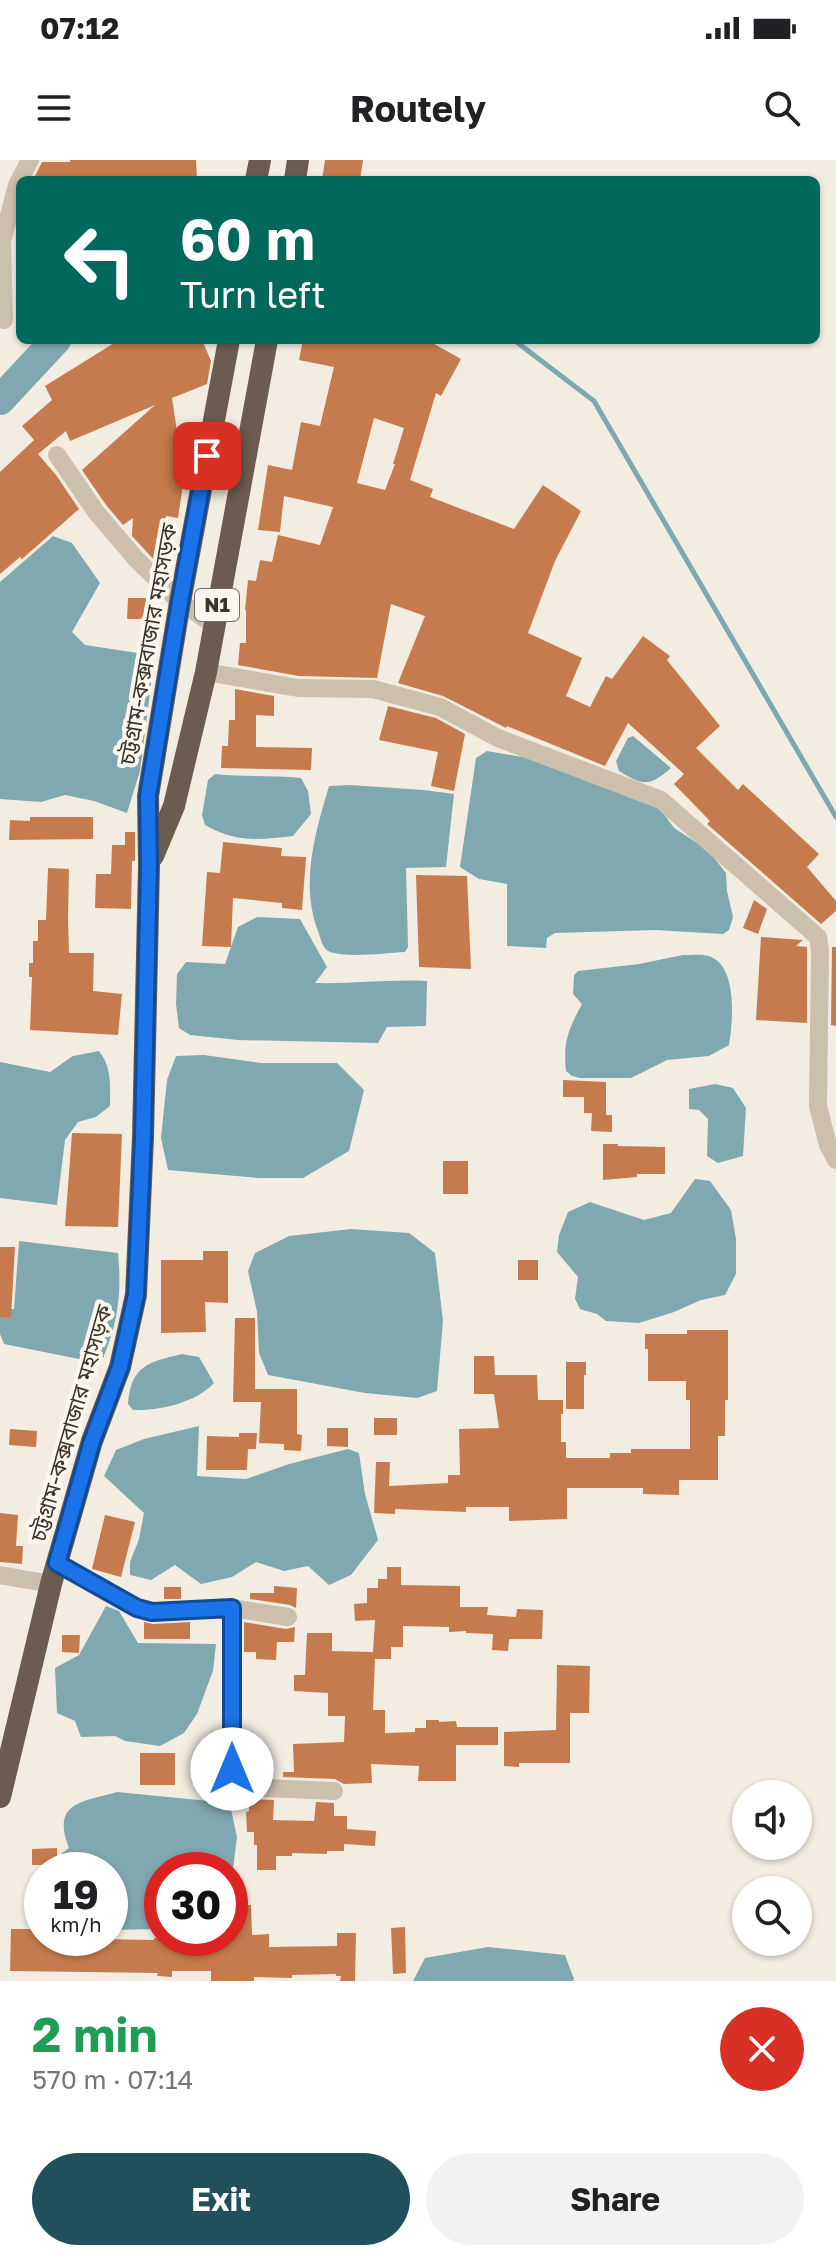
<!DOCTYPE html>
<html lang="en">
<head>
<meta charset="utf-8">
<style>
  :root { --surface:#fff; --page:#f2f2f2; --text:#202124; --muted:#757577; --accent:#20505c }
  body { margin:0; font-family:"Golos Text","Noto Sans Bengali",sans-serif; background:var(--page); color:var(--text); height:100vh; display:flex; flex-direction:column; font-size:30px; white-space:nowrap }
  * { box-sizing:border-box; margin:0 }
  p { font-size:26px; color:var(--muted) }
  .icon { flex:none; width:44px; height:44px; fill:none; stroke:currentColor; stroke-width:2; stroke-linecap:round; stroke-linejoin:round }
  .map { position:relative; height:1821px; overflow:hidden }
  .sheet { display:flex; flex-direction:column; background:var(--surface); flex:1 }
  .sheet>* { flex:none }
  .guide { position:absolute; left:16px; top:16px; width:804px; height:168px; border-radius:12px; box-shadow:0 2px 6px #0004; background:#00695c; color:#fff; overflow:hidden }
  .controls { position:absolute; left:732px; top:1620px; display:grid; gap:16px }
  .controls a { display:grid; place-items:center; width:80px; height:80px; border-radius:50%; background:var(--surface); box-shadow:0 2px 6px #0004; font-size:40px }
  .speed { position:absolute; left:24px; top:1692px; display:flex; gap:16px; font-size:40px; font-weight:700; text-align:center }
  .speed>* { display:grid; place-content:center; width:104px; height:104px; border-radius:50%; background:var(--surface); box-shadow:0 2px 6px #0004; line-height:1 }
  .speed small { font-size:20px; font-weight:400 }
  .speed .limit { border:12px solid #d22; background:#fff; color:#111 }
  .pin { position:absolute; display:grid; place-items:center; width:68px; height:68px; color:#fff; margin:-34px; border-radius:16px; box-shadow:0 4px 12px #0006 }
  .me { position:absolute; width:88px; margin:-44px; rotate:0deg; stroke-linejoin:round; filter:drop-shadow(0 0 6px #0008) }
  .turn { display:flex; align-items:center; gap:28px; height:168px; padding:0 32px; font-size:36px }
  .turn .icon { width:104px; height:104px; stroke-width:2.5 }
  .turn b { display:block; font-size:56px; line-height:68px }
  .round { display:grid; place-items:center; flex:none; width:84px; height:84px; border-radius:42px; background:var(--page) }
  .headline { display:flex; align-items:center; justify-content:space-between; height:136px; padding:0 32px }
  h1 { font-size:48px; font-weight:700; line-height:60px; color:#1e9e55 }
  .primary-button { display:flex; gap:16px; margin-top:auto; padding:16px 32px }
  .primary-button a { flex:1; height:92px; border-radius:48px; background:var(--accent); color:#fff; font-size:32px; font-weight:700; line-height:92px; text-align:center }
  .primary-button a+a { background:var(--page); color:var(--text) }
  .status { display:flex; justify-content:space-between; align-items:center; height:56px; padding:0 40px; background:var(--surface); direction:ltr }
  .status svg { height:22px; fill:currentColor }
  header { display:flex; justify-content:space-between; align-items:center; height:104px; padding:0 32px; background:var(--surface); font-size:36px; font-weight:700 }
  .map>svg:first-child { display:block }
  .water { fill:#80a8b1 }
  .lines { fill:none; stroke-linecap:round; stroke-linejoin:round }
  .stream { stroke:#80a8b1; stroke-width:5 }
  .river { stroke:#80a8b1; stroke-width:30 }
  .building { fill:#c57b4d; fill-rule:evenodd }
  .minor { stroke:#ccbfac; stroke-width:18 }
  .trunk { stroke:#6c5c4f; stroke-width:22 }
  .route-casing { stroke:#114b97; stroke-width:20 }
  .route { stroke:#1a73e8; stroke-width:14 }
  .labels { text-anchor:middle; stroke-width:8; stroke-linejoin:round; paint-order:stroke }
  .shield { fill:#fbf7ee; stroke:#746d66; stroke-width:2 }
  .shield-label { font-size:20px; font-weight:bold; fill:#3a322b }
  .street-label { font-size:22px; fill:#3a322b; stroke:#fbf7ee }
</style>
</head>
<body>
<div class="status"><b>07:12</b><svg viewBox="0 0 49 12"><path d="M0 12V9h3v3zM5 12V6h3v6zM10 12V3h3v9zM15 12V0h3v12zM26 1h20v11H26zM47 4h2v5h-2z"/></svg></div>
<header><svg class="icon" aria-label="menu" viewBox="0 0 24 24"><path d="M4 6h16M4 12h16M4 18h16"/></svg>Routely<svg class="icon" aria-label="search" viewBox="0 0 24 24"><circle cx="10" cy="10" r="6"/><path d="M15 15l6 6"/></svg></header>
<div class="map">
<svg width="836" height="1821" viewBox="0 0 836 1821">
  <rect width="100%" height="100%" fill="#f3ede1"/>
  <path class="water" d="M 53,376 L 72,383 L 100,423 L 72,472 L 85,485 L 151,495 L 151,525 L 140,611 L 127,653 L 94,641 L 65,635 L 41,642 L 0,639 L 0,422 Z
    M 633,576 L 671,608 C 649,627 643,626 619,611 L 616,601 L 628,578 Z
    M 487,591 L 534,599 L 657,644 L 674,668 L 708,690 L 726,713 L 727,731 L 733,757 L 729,770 L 723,774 L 655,770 L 555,773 L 547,778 L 546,788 L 507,786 L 507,724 L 479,719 L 460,707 L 476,598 Z
    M 215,614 C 244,617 272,615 301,618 L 308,631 L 311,654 L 293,676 C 258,680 237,683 205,665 L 202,655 L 208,620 Z
    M 350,625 L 424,630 L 454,634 L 446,707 L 406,708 L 408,787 L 405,792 C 384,793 349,798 330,792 C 322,789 321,779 318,771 C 300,724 315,673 329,626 Z
    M 257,757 L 300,759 L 327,807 L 315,823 C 352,824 390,819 427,821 L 426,866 L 387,867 L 378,883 L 238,880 L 190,875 L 179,868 L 176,844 L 177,814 L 186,802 L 225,804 L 238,767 Z
    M 683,795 C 691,795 702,794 709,796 C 738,806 733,861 729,885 L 709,896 L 667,900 L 631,918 L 580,918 L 572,916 L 566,911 C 563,882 568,870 582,844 L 573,834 L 574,815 L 578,811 L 639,804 Z
    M 99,891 C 112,907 110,926 110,946 L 96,957 L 78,962 L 65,980 L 57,1045 L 0,1038 L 0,902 L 50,912 L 73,896 Z
    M 204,895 L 261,903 L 337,903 L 364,930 L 349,991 L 303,1018 L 259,1018 L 168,1010 L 161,978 L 167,920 L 176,896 Z
    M 715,924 L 733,928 L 746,948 L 743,996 L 718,1003 L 707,996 L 708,959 L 699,950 L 689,949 L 689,929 Z
    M 695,1019 L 710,1021 L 731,1050 L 736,1079 L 736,1114 L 725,1135 L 701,1140 L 674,1152 L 639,1163 L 606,1161 L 597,1154 L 580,1149 L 575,1139 L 578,1117 L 557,1092 L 559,1075 L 568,1052 L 590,1042 L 644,1060 L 671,1053 Z
    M 351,1069 L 409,1073 L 435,1093 L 443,1161 L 437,1231 L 417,1238 L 365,1233 L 268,1215 L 259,1193 L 257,1152 L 248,1111 L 255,1093 L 289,1076 Z
    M 19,1081 L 118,1093 C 122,1135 118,1162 102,1201 L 79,1199 L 4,1184 L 0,1174 L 0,1149 L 14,1149 Z
    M 182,1194 L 199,1197 L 214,1223 C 196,1243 158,1251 133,1250 L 128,1244 C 131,1205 149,1202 182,1194 Z
    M 199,1266 L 197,1316 L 246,1319 L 289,1304 L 348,1289 L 359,1293 L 365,1334 L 378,1380 L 351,1415 L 329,1425 L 308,1406 L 284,1411 L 256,1402 L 232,1417 L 201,1424 L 175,1405 L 151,1420 L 130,1415 L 130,1402 L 139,1379 L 144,1353 L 104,1316 L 116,1290 L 144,1279 Z
    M 106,1446 L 119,1451 L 138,1483 L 216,1484 L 213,1511 L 197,1554 L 184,1573 L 160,1586 L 125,1581 L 115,1576 L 81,1577 L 75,1561 L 57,1553 L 55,1508 L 79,1495 Z
    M 117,1632 L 219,1642 L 231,1649 L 237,1677 L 230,1733 L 230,1710 L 162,1710 L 162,1769 L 110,1770 L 110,1710 L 62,1710 L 62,1693 L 69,1688 C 51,1642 82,1642 117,1632 Z
    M 488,1787 L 565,1795 L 574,1819 L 573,1821 L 413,1821 L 425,1798 Z"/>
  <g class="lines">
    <path class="stream" d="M 514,180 L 594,241 L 836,657"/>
    <path class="river" d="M 0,240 L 56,180"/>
  </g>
  <path class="building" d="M 70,0 L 196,0 L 197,20 L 33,20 L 42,2 L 70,2 Z
    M 325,0 L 363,0 L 360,20 L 322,20 Z
    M 119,180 L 202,180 L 211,201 L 207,224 L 172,238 L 184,318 L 178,358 L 166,356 L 156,402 L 132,376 L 133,358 L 123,365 L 106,345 L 82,310 L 155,245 L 70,281 L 66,271 L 38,294 L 56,315 L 79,349 L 22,399 L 20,397 L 0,414 L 0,312 L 34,280 L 22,266 L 52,240 L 45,226 Z
    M 303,180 L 427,180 L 461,199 L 441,236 L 436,233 L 410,320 L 433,329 L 430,337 L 514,369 L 543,325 L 581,351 L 555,401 L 528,473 L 582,498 L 566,536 L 590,547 L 606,516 L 612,519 L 643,476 L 670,496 L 667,500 L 720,566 L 696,588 L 738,630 L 743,624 L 819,694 L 807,707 L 836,741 L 836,751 L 821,764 L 707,664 L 710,661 L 674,624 L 684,614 L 628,563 L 605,606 L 507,566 L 506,568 L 443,536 L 398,523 L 425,456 L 391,444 L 377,518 L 299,516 L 238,505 L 240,483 L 246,483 L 246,450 L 245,450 L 248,420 L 256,421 L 260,400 L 272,402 L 278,375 L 320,385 L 333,347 L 284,336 L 280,372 L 258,370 L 268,305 L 292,310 L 301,262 L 320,266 L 334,207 L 299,200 ZM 374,258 L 404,268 L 393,304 L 395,304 L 385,330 L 357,323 Z
    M 128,438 L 146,438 L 145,459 L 127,459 Z
    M 235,529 L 274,536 L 274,556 L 256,555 L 256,587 L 312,588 L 311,610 L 221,608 L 222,586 L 228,586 L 229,560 L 235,560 Z
    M 388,546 L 436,558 L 465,574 L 454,631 L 431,626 L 438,592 L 379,580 Z
    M 30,657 L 93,657 L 93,679 L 9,680 L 10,660 L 30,661 Z
    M 125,672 L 135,672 L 135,701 L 132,701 L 131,749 L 95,748 L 96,714 L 111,714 L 112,685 L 125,685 Z
    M 223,682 L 282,688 L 281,696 L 306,697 L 302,750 L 282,748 L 282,743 L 233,738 L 231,787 L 202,786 L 207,712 L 220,713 Z
    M 48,708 L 69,709 L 68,759 L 69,793 L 94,793 L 93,831 L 122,834 L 118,875 L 30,870 L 32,817 L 29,817 L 29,803 L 33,803 L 33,781 L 38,781 L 38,760 L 46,760 Z
    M 416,715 L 467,716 L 471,809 L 419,807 Z
    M 754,740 L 767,749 L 758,774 L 743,768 Z
    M 761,777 L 803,780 L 796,786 L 807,787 L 807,863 L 756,860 Z
    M 832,787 L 836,787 L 836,866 L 831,865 Z
    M 563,920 L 606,922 L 606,955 L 612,955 L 612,972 L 591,971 L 592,953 L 584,953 L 584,937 L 563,937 Z
    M 72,973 L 122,974 L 118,1067 L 65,1066 Z
    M 603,984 L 618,984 L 618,986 L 665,987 L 665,1014 L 637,1014 L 637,1017 L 603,1020 Z
    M 443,1001 L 468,1001 L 468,1034 L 443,1034 Z
    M 0,1087 L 15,1087 L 11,1157 L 0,1157 Z
    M 203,1091 L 228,1091 L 228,1143 L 205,1142 L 206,1172 L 161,1173 L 161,1100 L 203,1100 Z
    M 518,1100 L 538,1100 L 538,1120 L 518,1120 Z
    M 235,1158 L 255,1158 L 255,1229 L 297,1229 L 297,1274 L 302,1275 L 301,1291 L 284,1290 L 284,1284 L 259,1283 L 261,1242 L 233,1242 Z
    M 687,1170 L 728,1170 L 728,1240 L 725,1240 L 725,1276 L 718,1276 L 718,1320 L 679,1320 L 679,1335 L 643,1334 L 643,1328 L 567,1328 L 567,1359 L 509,1361 L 509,1347 L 466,1347 L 466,1352 L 395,1349 L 395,1354 L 374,1353 L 376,1302 L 390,1302 L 389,1326 L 448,1323 L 448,1315 L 460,1315 L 459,1269 L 499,1268 L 494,1234 L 474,1234 L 474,1196 L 494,1196 L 495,1215 L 537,1215 L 538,1240 L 563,1240 L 563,1254 L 561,1254 L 561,1282 L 566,1282 L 566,1298 L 610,1298 L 610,1293 L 631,1293 L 631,1289 L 690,1289 L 690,1240 L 686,1240 L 686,1221 L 648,1221 L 648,1189 L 645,1189 L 645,1174 L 687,1174 Z
    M 566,1202 L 586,1202 L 586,1215 L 584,1215 L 584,1249 L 566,1249 Z
    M 374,1258 L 397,1258 L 397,1275 L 374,1275 Z
    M 327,1268 L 348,1268 L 348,1287 L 327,1286 Z
    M 10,1269 L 37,1271 L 36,1287 L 9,1285 Z
    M 239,1273 L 257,1273 L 256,1289 L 248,1289 L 247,1310 L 206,1310 L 207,1276 L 239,1277 Z
    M 0,1353 L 18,1355 L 16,1386 L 23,1386 L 22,1404 L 0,1402 Z
    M 105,1355 L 135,1362 L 121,1417 L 92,1409 Z
    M 387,1407 L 401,1407 L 401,1425 L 460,1426 L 460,1447 L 488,1447 L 487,1455 L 516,1457 L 517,1449 L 543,1450 L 542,1479 L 509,1479 L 508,1491 L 492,1490 L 493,1474 L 466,1473 L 466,1471 L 449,1472 L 449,1467 L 403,1466 L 403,1487 L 391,1487 L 391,1499 L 375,1499 L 373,1550 L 385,1550 L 385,1573 L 415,1572 L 415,1568 L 426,1568 L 426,1560 L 439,1560 L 439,1562 L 456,1561 L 457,1567 L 498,1567 L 498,1585 L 456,1585 L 456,1621 L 418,1621 L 419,1606 L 371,1604 L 372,1623 L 344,1624 L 335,1619 L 283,1617 L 283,1612 L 294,1612 L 293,1584 L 344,1582 L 345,1556 L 328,1556 L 328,1533 L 294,1531 L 294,1515 L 305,1515 L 307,1473 L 332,1473 L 332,1491 L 373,1492 L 375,1460 L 355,1461 L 354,1444 L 367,1443 L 367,1428 L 378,1428 L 378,1419 L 387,1419 Z
    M 274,1426 L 297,1428 L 296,1448 L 290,1445 L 250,1439 L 250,1433 L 274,1433 Z
    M 164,1427 L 181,1427 L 181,1439 L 164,1439 Z
    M 144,1462 L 153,1464 L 190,1462 L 190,1479 L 144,1479 Z
    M 244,1462 L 286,1469 L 295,1467 L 294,1482 L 277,1482 L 276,1500 L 256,1499 L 256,1492 L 244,1492 Z
    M 62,1475 L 80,1475 L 79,1493 L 62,1492 Z
    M 557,1505 L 590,1506 L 589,1553 L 570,1553 L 570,1603 L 519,1603 L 519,1607 L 504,1606 L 504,1572 L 556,1570 Z
    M 140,1593 L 175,1593 L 175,1625 L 140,1625 Z
    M 220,1611 L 223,1637 L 202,1638 L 201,1612 Z
    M 249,1639 L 274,1640 L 273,1660 L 314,1661 L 316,1642 L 334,1643 L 334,1656 L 347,1656 L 347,1669 L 376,1671 L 375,1686 L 344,1684 L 344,1691 L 327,1691 L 327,1694 L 292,1693 L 292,1696 L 276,1696 L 276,1710 L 257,1710 L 257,1685 L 254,1685 L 254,1672 L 247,1672 L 246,1652 L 249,1651 Z
    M 57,1688 L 57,1705 L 32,1705 L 32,1689 Z
    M 251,1745 L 252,1775 L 269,1774 L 269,1787 L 337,1786 L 337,1773 L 356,1773 L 355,1821 L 340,1821 L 341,1816 L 336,1816 L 336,1814 L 292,1815 L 292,1818 L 254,1817 L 254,1821 L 211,1821 L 211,1811 L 172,1811 L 172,1817 L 157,1816 L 158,1813 L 10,1811 L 11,1769 L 42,1769 L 42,1778 L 154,1780 L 154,1778 L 174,1778 L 174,1780 L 210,1781 L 209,1778 L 230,1778 L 230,1775 L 235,1775 L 235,1746 Z
    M 405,1767 L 406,1813 L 393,1814 L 391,1768 Z"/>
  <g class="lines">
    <path class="minor" d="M 4,160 L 2,81 L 17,25 L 30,0
      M 57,295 L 96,352 L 136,399 L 180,442 L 213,464
      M 206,512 L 298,528 L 373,529 L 440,547 L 498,578 L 661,640 L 818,777 L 820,791 L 818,946 L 828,985 L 836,1000
      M 57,1403 L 137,1448 L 152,1452 L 232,1448 L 288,1457
      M 0,1415 L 51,1424
      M 232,1448 L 232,1609 L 235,1620 L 243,1627 L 334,1631"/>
    <path class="trunk" d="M 256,20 L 260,0
      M 295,20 L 298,0
      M 153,696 L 174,646 L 206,512 L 267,180
      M 0,1637 L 51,1424 L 92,1281 L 120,1207 L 136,1135 L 143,977 L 149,705 L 148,636 L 180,442 L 229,180"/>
  </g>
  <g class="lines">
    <defs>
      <path id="route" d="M 207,296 L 180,442 L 148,636 L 149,705 L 143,977 L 136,1135 L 120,1207 L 92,1281 L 57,1403 L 137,1448 L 152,1452 L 232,1448 L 232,1609"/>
    </defs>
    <use href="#route" class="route-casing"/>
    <use href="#route" class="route"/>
  </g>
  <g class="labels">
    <rect class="shield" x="195" y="429" width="44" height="32" rx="6"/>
    <g class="shield-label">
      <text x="217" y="452">N1</text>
    </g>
    <g class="street-label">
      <text transform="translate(148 484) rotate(-80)" y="8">চট্টগ্রাম-কক্সবাজার মহাসড়ক</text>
      <text transform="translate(71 1263) rotate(-74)" y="8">চট্টগ্রাম-কক্সবাজার মহাসড়ক</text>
    </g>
  </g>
</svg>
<div class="controls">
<a><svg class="icon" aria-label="sound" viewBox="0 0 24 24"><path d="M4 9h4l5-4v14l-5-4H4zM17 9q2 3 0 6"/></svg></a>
<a><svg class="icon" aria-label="search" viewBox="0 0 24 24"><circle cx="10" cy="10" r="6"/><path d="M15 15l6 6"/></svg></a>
</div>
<div class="speed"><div>19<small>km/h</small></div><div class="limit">30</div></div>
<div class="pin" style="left:207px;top:296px;background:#d93025"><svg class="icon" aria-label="arrive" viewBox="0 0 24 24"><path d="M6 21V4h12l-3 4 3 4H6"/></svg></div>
<svg class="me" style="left:232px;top:1609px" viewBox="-20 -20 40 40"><circle r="19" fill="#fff"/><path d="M0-13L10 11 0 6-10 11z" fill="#1a73e8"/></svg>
<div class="guide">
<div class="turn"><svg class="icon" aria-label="left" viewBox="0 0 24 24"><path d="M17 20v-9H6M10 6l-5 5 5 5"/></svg><div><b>60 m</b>Turn left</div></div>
</div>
</div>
<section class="sheet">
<div class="headline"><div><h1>2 min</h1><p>570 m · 07:14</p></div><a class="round" style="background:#d93025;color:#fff"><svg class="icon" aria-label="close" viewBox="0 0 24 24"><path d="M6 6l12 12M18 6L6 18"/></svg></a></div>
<div class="primary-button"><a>Exit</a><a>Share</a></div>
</section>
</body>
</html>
